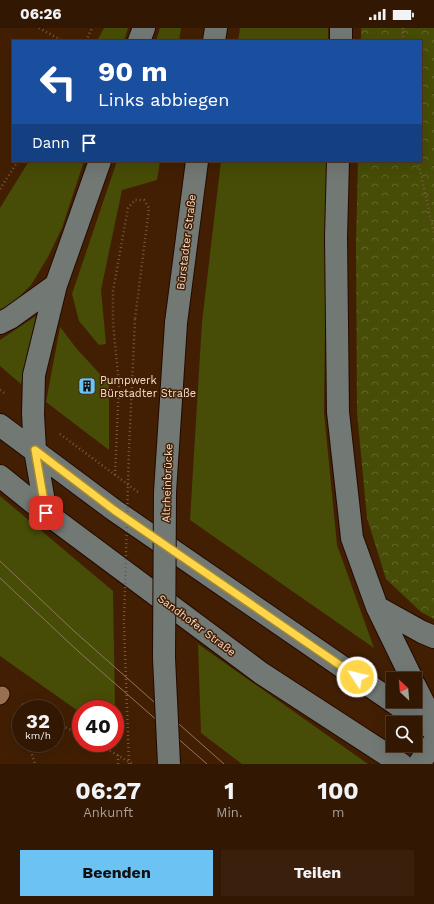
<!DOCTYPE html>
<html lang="de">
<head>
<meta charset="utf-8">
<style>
  :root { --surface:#321702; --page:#3a200c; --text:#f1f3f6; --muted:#a89f99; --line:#4d3624; --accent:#6cc2f3 }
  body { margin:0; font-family:"Work Sans",sans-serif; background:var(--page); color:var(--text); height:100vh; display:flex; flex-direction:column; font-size:15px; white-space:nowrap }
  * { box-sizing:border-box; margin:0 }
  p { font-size:13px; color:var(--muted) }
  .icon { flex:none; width:22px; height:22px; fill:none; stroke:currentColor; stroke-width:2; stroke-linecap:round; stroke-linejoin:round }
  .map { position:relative; height:736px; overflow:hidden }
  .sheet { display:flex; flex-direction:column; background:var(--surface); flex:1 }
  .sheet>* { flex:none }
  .top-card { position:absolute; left:12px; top:12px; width:410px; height:122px; border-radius:0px; box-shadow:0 4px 16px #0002,0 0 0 1px var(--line); background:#1a4fa0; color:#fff; overflow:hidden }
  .needle { width:26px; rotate:334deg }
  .tools { position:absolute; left:386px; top:644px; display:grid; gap:8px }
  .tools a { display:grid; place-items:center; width:36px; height:36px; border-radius:0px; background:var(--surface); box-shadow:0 4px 16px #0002,0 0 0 1px var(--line); font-size:20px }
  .speed { position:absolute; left:12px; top:672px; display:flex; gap:8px; font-size:20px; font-weight:700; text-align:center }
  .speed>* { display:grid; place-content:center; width:52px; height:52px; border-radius:50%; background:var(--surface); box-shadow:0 4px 16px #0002,0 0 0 1px var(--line); line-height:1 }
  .speed small { font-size:10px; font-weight:400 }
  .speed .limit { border:6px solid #d22; background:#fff; color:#111 }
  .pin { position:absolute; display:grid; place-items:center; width:34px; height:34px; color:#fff; margin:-17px; border-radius:8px; box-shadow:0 2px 6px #0006 }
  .me { position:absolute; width:44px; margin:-22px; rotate:305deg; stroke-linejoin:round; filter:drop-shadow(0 0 3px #0008) }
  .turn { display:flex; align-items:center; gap:14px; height:84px; padding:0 20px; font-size:18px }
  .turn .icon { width:52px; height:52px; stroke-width:2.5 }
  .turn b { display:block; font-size:28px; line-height:34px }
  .then { display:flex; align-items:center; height:38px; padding:0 20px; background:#0003; gap:8px; font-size:15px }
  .eta { display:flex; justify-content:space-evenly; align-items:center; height:68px; text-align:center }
  .eta b { font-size:24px; font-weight:700; line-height:28px }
  .primary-button { display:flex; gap:8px; margin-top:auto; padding:8px 20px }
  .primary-button a { flex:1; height:46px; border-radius:0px; background:var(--accent); color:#111; font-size:16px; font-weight:700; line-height:46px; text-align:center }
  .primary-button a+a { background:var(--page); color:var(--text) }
  .status { display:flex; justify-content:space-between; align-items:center; height:28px; padding:0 20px; background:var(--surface); direction:ltr }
  .status svg { height:11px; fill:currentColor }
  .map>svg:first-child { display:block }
  .grass { fill:#474d06 }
  .park { fill:url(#park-crowns) }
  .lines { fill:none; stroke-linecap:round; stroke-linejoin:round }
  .lane-casing { stroke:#230a00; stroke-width:17 }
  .secondary-casing { stroke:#230a00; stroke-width:24 }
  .path { stroke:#785940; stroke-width:2.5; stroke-dasharray:1 3; stroke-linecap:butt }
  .lane { stroke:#996f53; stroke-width:15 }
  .secondary { stroke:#727874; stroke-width:22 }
  .tram { stroke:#93755f; stroke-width:1 }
  .secondary-bridge-casing { stroke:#230a00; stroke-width:24; stroke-linecap:butt }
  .path-bridge { stroke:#785940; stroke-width:2.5; stroke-dasharray:1 3; stroke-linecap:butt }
  .secondary-bridge { stroke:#727874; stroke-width:22 }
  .route-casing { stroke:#a68a30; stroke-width:10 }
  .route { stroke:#ffd54a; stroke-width:7 }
  .labels { text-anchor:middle; stroke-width:3; stroke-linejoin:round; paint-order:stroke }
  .street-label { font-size:11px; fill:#f5ddce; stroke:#421f03 }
  .poi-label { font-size:11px; fill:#f5ddce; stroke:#421f03; text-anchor:start }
</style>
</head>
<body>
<div class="status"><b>06:26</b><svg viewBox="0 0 49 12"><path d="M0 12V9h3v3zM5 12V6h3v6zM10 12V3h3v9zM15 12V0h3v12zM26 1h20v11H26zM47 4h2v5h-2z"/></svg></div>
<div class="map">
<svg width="434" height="736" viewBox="0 0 434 736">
  <defs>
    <pattern id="park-crowns" width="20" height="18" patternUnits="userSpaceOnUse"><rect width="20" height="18" fill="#474d06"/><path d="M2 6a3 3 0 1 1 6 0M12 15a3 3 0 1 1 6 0" fill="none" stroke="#626629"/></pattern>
  </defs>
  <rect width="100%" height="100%" fill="#421f03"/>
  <path class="grass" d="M 104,0 L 128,0 L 124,13 L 97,13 Z
    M 160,0 L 181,0 L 179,13 L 156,13 Z
    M 240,0 L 328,0 L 328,13 L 238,13 Z
    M 29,133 L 84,133 L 62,200 L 48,229 L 31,257 L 14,274 L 0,283 L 0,180 Z
    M 117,133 L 160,133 L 157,152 L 122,162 L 101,262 L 106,316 L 99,317 L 79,293 L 72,266 Z
    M 221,133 L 327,133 L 324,384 L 337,517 L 374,620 L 190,492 L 202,294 Z
    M 36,288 L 21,356 L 0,338 L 0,312 Z
    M 60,299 L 77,321 L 109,356 L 109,422 L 46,374 Z
    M 0,468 L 113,563 L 115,681 L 81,681 L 81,685 L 0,628 Z
    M 198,616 L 368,736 L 242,736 L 201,705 Z"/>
  <path class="park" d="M 361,0 L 434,0 L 434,591 L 421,584 L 386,551 L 367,490 L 357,384 L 356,216 L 358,133 L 421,133 L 421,13 L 361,13 Z"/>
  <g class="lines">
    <defs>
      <path id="lane" d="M 0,669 L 2,666"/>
      <path id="secondary" d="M 139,13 L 144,0
        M 214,13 L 216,0
        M 341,13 L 341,0
        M 338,133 L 336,209 L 338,384 L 352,510 L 377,579 L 412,651
        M 0,295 L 10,290 L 56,257
        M 176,295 L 197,133
        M 0,397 L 114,482 L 434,702
        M 0,448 L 46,485 L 261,645 L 401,736
        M 46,485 L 35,422 L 33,386 L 34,347 L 56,257 L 100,133
        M 377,579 L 422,604 L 434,609
        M 415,658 L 434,695
        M 419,736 L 434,714"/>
    </defs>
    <use href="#lane" class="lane-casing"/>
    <use href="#secondary" class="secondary-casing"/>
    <path class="path" d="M 39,0 L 63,13
      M 86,13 L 92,0
      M 403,13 L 403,0
      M 418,133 L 434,205
      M 0,161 L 18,133
      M 0,362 L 6,366
      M 60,406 L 138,464
      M 115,447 L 119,356 L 113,295 L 113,263 L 128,180 L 135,172 L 144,172 L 149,180 L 135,291
      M 22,676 L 31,681
      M 16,685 L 21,698
      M 55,694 L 81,707
      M 28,715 L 35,736
      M 96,715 L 133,736
      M 118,727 L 118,736"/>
    <use href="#lane" class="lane"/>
    <use href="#secondary" class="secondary"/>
    <path class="tram" d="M 0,533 L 74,603 L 224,736
      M 0,550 L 79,624 L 207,736"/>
    <defs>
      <path id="secondary-bridge" d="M 169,736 L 164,630 L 165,464 L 176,295"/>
    </defs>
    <use href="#secondary-bridge" class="secondary-bridge-casing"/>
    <path class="path-bridge" d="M 129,736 L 124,596 L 129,421 L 135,291"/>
    <use href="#secondary-bridge" class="secondary-bridge"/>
  </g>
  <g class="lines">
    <defs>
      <path id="route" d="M 46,485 L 35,422 L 114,482 L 357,649"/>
    </defs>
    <use href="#route" class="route-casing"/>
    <use href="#route" class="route"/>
  </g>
  <defs>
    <symbol id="building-square" viewBox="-11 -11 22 22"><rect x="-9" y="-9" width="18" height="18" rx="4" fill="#6cc2f3" stroke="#421f03"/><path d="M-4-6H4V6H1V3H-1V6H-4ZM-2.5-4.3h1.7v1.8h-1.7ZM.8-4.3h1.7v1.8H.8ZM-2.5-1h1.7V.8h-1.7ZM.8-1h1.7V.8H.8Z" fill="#111"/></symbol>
  </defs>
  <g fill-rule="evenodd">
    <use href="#building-square" x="77" y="348" width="20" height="20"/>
  </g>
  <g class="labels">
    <g class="street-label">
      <text transform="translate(186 214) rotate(-83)" y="4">Bürstadter Straße</text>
      <text transform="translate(167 455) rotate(-88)" y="4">Altrheinbrücke</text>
      <text transform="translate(197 597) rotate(37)" y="4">Sandhofer Straße</text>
    </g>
    <g class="poi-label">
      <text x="100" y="356">Pumpwerk<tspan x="100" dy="13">Bürstadter Straße</tspan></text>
    </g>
  </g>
</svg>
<div class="tools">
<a><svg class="needle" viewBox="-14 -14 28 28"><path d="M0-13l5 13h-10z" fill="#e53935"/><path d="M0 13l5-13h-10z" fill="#a89f99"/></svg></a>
<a><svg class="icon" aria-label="search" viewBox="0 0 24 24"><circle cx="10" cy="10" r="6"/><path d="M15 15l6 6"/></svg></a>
</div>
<div class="speed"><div>32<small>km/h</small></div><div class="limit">40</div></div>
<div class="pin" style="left:46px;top:485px;background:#d93025"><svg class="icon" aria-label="arrive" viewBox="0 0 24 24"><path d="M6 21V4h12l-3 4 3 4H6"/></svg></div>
<svg class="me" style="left:357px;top:649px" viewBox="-20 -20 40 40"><circle r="17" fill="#ffd54a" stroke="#fff" stroke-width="3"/><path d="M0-11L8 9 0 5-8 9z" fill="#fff"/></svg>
<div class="top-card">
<div class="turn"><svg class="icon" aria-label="left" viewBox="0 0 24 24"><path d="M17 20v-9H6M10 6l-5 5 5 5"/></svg><div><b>90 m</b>Links abbiegen</div></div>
<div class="then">Dann<svg class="icon" aria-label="arrive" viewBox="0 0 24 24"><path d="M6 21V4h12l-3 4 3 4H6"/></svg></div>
</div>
</div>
<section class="sheet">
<div class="eta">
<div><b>06:27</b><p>Ankunft</p></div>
<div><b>1</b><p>Min.</p></div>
<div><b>100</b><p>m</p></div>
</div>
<div class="primary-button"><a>Beenden</a><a>Teilen</a></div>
</section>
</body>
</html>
